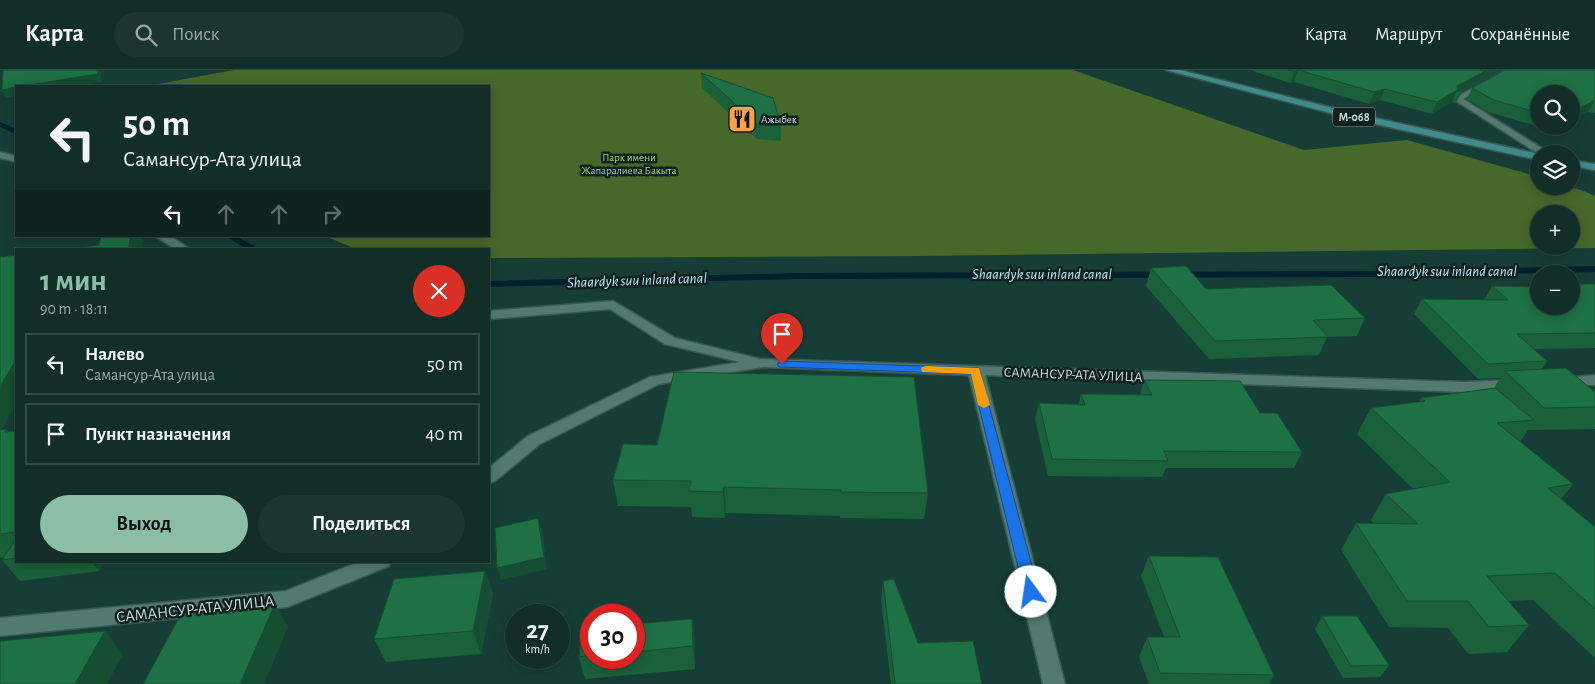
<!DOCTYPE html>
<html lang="ru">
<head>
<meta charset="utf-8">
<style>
  :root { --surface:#112e28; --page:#1a3630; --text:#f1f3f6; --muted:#9ca8a8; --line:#304a45; --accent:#8abfa5 }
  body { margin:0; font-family:"Alegreya Sans",sans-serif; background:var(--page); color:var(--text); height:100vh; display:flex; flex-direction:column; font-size:19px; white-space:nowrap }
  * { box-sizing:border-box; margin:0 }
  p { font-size:16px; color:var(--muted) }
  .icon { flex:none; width:28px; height:28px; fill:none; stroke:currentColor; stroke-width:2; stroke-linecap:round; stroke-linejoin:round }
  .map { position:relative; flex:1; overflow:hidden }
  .side { position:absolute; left:15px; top:178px; width:475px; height:315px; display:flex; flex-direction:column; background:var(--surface); border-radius:0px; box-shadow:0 2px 12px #0003,0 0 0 1px var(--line) }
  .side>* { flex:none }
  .guide { position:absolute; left:15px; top:15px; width:475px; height:152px; border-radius:0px; box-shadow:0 2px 12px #0003,0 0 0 1px var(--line); background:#112e28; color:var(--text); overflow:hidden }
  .buttons { position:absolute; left:1530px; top:15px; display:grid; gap:10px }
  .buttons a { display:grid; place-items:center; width:50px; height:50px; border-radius:50%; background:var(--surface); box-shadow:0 2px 12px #0003,0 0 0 1px var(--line); font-size:25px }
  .speed { position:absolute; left:505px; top:534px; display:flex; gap:10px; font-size:25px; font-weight:700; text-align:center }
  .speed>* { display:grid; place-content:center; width:65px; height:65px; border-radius:50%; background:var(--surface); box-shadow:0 2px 12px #0003,0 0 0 1px var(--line); line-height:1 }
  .speed small { font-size:12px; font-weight:400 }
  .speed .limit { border:8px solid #d22; background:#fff; color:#111 }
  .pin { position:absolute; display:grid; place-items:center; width:42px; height:42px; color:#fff; margin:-51px -21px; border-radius:50% 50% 50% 0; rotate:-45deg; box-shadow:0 0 5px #0007 }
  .pin .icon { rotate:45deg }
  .me { position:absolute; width:55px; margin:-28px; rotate:346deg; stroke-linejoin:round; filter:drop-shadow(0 0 4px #0008) }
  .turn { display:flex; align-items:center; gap:18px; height:105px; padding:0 25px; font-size:22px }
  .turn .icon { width:65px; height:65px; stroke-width:2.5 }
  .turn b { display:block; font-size:35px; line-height:42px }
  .lanes { display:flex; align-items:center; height:48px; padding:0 25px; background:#0003; justify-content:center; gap:25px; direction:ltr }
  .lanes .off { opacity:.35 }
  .round { display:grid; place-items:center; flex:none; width:52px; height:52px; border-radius:26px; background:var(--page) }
  .head { display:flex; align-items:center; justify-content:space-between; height:85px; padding:0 25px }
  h1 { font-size:30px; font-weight:700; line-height:38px; color:var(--accent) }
  .action { display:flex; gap:10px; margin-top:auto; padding:10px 25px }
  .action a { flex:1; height:58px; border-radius:30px; background:var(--accent); color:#111; font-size:20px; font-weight:700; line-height:58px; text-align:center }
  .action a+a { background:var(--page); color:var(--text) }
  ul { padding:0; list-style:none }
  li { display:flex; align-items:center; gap:15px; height:62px; margin:0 10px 8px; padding:0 15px; border:2px solid var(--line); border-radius:0px }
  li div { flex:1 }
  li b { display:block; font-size:19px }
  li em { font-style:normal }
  header { display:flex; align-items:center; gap:30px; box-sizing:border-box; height:70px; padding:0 25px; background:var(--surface); border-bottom:1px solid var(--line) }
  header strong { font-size:24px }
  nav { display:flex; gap:28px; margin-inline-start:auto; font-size:18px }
  .search { width:350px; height:45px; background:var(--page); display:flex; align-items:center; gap:12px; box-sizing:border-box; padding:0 18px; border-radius:28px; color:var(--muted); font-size:19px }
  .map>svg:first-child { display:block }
  .green { fill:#46682a; fill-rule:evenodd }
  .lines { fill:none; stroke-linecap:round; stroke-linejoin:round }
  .stream { fill:#02212c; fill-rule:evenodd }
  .minor-casing { stroke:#385952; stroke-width:3 }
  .primary-casing { stroke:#385952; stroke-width:3 }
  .minor { fill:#537a71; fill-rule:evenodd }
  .primary { fill:#3f8b8b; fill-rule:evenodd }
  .wall { fill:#1a603b }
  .shaded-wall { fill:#154e30 }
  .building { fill:#1e7045; stroke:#154e30 }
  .route { fill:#1a73e8; stroke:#114b97 }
  .slow { fill:#f59e0b }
  .labels { text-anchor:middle; stroke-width:5; stroke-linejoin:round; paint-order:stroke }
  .far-poi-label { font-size:11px; fill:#c8ddd7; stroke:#11211e; text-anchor:start }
  .far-park-label { font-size:11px; fill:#9cd174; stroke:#11211e }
  .shield { fill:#11211e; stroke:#91a5a0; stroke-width:1 }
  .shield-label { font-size:12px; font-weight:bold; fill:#c8ddd7 }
  .street-label { font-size:14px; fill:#c8ddd7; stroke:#11211e }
  .water-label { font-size:15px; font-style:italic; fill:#b9e7f9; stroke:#11211e }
  .near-street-label { font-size:16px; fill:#c8ddd7; stroke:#11211e }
</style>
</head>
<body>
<header>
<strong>Карта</strong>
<div class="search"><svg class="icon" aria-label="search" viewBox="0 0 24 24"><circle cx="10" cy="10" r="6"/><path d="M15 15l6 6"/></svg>Поиск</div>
<nav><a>Карта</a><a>Маршрут</a><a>Сохранённые</a></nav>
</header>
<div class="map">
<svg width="1595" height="614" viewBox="0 0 1595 614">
  <rect width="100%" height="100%" fill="#173e36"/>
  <path class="green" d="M 234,0 L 1073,0 L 1304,80 L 1407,70 L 1539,107 L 1539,116 C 1563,116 1573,115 1595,126 L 1595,178 L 921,186 L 489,188 L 489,179 L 356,179 L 325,166 L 489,166 L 489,16 L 147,16 ZM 1539,144 L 1571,144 L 1571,176 L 1539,176 Z"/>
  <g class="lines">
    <path class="stream" d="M 0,52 L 16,59 L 16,64 L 0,57 Z
      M 225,166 L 236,166 L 259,179 L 247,179 Z
      M 1595,196 L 1595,202 L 1370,207 L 797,209 L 489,217 L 489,211 L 797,203 L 1370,201 Z"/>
    <defs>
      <path id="minor" d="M 1506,0 L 1516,0 L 1463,29 L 1551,84 L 1539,84 L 1453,29 Z
        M 0,82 L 16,86 L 16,92 L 0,88 Z
        M 155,166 L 170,166 L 190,179 L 175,179 Z
        M 613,231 L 675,268 L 760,289 L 1464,312 L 1516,310 L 1521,312 L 1524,315 L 1521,318 L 1516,320 L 1464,322 L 985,305 L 1065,614 L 1043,614 L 969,305 L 763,297 L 659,314 L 540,374 L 495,411 L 489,413 L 489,398 L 528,366 L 650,307 L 740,292 L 665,274 L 610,239 L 489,249 L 489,241 Z
        M 1595,305 L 1595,315 L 1557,315 L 1554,312 L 1557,309 Z
        M 361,491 L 391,491 L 389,496 L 287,537 L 0,566 L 0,548 L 286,521 Z"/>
      <path id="primary" d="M 1166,0 L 1180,0 L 1357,44 L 1539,84 L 1539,90 L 1357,50 Z
        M 1571,90 L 1595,94 L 1595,100 L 1571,96 Z"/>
    </defs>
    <use href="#minor" class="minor-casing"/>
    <use href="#primary" class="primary-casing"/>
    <use href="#minor" class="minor"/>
    <use href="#primary" class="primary"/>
  </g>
  <path class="wall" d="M 1250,0 L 1502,0 L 1462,22 L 1456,33 L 1452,32 L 1432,44 L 1380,30 L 1369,34 L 1294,12 L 1290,13 Z
    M 1595,0 L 1595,43 L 1588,42 L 1539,24 L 1539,56 L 1562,56 L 1553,61 L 1488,42 L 1467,29 L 1472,18 Z
    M 701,3 L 781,55 L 781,71 L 757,69 L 702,18 Z
    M 0,187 L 2,360 L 10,362 L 16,361 L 16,491 L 104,491 L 99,501 L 20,511 L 2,490 L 4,488 L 0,488 Z
    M 1151,198 L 1206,219 L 1365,248 L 1357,266 L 1327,267 L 1319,285 L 1209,289 L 1146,216 Z
    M 1537,213 L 1539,213 L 1539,236 L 1595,214 L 1595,278 L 1534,279 L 1547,291 L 1542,299 L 1595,322 L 1595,359 L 1528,360 L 1520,372 L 1573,414 L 1561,429 L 1595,457 L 1595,588 L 1533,530 L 1508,531 L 1529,555 L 1507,582 L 1468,584 L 1448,558 L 1389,557 L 1341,480 L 1356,453 L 1374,454 L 1371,450 L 1386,424 L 1413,419 L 1357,364 L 1371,338 L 1419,332 L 1421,328 L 1494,318 L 1500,308 L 1478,309 L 1414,244 L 1422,229 L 1484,230 L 1492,216 L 1535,217 Z
    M 1144,310 L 1260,343 L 1302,382 L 1294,398 L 1166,398 L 1162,407 L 1048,406 L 1035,349 L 1039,333 L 1079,334 L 1081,324 L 1140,325 Z
    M 623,374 L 928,423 L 924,449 L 840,448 L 840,446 L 726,443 L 725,448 L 692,447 L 691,437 L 618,436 L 613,410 Z
    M 1149,486 L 1274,605 L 1269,614 L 1149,614 L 1139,587 L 1147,567 L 1164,567 L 1141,506 Z
    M 485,501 L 493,524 L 481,584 L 386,592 L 374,569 Z
    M 883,511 L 918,573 L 982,614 L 891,614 L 881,530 Z
    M 1322,546 L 1389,595 L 1380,607 L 1343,608 L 1315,559 Z
    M 692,549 L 695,572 L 695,599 L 585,609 L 579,587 L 591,558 L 591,588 L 634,588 L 634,554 Z"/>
  <path class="shaded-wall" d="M 97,0 L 100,0 L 102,12 L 76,16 L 22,16 Z
    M 1298,0 L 1294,12 L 1290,13 L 1294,2 Z
    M 1487,0 L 1502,0 L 1462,22 L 1457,20 L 1452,32 L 1432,44 L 1437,32 L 1457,16 Z
    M 16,17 L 16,26 L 6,28 L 2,20 Z
    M 1385,19 L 1380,30 L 1369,34 L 1374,22 Z
    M 1595,30 L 1588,42 L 1571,51 L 1571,43 Z
    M 1556,56 L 1562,56 L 1553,61 Z
    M 131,166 L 142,166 L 143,170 L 142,179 L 128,179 Z
    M 16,290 L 16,334 L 0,363 L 0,317 Z
    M 724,417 L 726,443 L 725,448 L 723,422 Z
    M 538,448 L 542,460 L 547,499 L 501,510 L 497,498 Z
    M 92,491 L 104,491 L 99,501 Z
    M 485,501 L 493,524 L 481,584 L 473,561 Z
    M 275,534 L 288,557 L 264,614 L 240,614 Z
    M 692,549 L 695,572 L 695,599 L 693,576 Z
    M 105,561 L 123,584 L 107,614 L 75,614 Z"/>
  <path class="building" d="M 3,0 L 97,0 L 98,4 L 22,16 L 16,16 L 16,17 L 2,20 Z
    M 1288,0 L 1487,0 L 1457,16 L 1457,18 L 1462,22 L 1457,20 L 1437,32 L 1385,19 L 1374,22 L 1298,0 L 1294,2 Z
    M 1505,0 L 1595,0 L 1595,30 L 1571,43 L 1571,24 L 1539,24 L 1539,43 L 1494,30 L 1472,18 Z
    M 701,3 L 773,28 L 781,55 L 756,53 Z
    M 101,166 L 131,166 L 128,179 L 69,179 L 99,175 Z
    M 16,185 L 16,290 L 0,317 L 0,187 Z
    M 1186,196 L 1206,219 L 1331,215 L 1365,248 L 1313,250 L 1328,267 L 1215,271 L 1151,198 Z
    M 1571,214 L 1595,214 L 1595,263 L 1517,264 L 1547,291 L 1488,294 L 1422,229 L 1508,230 L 1492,216 L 1539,217 L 1539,236 L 1571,236 Z
    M 1566,298 L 1595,322 L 1595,337 L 1544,338 L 1505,301 Z
    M 674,302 L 914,307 L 928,423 L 841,422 L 841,420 L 724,417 L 723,422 L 689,421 L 691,411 L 613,410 L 623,374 L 657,375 Z
    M 1144,310 L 1240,311 L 1260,343 L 1277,343 L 1302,382 L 1164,381 L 1168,391 L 1052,389 L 1039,333 L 1085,335 L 1081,324 L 1152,325 Z
    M 1495,318 L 1534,350 L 1497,353 L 1573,414 L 1548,418 L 1595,457 L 1595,539 L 1555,503 L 1487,506 L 1529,555 L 1489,557 L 1468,531 L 1407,531 L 1356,453 L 1418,454 L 1386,424 L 1450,412 L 1371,338 L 1425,331 L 1421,328 Z
    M 7,359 L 5,362 L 16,361 L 16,462 L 0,464 L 0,360 Z
    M 538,448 L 544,487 L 497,498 L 495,458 Z
    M 16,469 L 16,488 L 2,490 Z
    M 1149,486 L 1218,487 L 1274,605 L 1160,603 L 1147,567 L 1180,567 Z
    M 485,501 L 473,561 L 374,569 L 394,509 Z
    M 894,509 L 918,573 L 973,571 L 982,614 L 895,614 L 883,511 Z
    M 275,534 L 240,614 L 143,614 L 182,542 Z
    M 1322,546 L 1357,546 L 1389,595 L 1351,596 Z
    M 692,549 L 693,576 L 634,582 L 634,554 Z
    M 591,558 L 591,585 L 579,587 L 582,559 Z
    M 105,561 L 75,614 L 0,614 L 0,571 Z"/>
  <path class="route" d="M 782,291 L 979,298 L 1039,522 L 1036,526 L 1031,528 L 1026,526 L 1024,522 L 971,304 L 779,297 L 777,294 Z"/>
  <path class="slow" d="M 926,296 L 979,298 L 990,335 L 984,338 L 978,335 L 971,304 L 922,302 L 921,299 L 922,297 Z"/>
  <defs>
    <symbol id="restaurant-square" viewBox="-11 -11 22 22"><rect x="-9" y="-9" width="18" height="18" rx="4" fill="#f6a248" stroke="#11211e"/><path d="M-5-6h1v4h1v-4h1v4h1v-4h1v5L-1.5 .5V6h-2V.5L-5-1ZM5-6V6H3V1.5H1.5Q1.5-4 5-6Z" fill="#111"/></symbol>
  </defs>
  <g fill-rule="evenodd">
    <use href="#restaurant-square" x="726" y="33" width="32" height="32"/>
  </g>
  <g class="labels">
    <g class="far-poi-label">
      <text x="761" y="53">Ажыбек</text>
    </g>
    <g class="far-park-label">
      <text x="629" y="91">Парк имени<tspan x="629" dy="13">Жапаралиева Бакыта</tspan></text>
    </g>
    <rect class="shield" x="1333" y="37.5" width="42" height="19" rx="4"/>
    <g class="shield-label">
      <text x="1354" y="51">М-068</text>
    </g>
    <g class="street-label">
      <text transform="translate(1073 304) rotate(2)" y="5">САМАНСУР-АТА УЛИЦА</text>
    </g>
    <g class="water-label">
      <text x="1447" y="206">Shaardyk suu inland canal</text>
      <text x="1042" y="209">Shaardyk suu inland canal</text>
      <text transform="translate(637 210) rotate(-2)" y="5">Shaardyk suu inland canal</text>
    </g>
    <g class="near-street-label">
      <text transform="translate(195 538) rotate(-6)" y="6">САМАНСУР-АТА УЛИЦА</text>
    </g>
  </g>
</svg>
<div class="buttons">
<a><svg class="icon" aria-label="search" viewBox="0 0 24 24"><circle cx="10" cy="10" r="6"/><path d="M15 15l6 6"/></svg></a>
<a><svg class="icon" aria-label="layers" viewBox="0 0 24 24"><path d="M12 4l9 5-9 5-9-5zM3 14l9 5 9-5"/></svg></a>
<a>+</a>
<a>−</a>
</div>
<div class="speed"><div>27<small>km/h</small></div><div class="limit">30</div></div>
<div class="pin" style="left:782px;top:294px;background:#d93025"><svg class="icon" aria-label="arrive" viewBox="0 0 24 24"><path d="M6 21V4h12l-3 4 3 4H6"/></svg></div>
<svg class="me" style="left:1031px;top:522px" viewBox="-20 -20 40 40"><circle r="19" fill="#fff"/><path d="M0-13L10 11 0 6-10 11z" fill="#1a73e8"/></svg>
<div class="guide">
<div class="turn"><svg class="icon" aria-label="left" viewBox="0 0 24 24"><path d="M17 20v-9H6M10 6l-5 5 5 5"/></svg><div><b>50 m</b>Самансур-Ата улица</div></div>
<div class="lanes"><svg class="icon" aria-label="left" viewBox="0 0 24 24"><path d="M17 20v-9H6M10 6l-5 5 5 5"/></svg><svg class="icon off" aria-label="ahead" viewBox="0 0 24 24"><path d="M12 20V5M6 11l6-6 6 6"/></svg><svg class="icon off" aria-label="ahead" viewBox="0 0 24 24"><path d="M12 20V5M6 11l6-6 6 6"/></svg><svg class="icon off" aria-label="right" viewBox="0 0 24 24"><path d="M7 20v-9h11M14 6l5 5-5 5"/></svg></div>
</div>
<section class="side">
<div class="head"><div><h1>1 мин</h1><p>90 m · 18:11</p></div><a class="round" style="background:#d93025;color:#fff"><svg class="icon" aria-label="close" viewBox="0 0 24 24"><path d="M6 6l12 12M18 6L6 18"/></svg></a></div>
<ul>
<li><svg class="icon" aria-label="left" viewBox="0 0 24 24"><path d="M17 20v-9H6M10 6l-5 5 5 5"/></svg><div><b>Налево</b><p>Самансур-Ата улица</p></div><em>50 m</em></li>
<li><svg class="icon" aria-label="arrive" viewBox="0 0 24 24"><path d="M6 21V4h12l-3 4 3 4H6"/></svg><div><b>Пункт назначения</b></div><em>40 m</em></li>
</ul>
<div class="action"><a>Выход</a><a>Поделиться</a></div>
</section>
</div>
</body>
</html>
